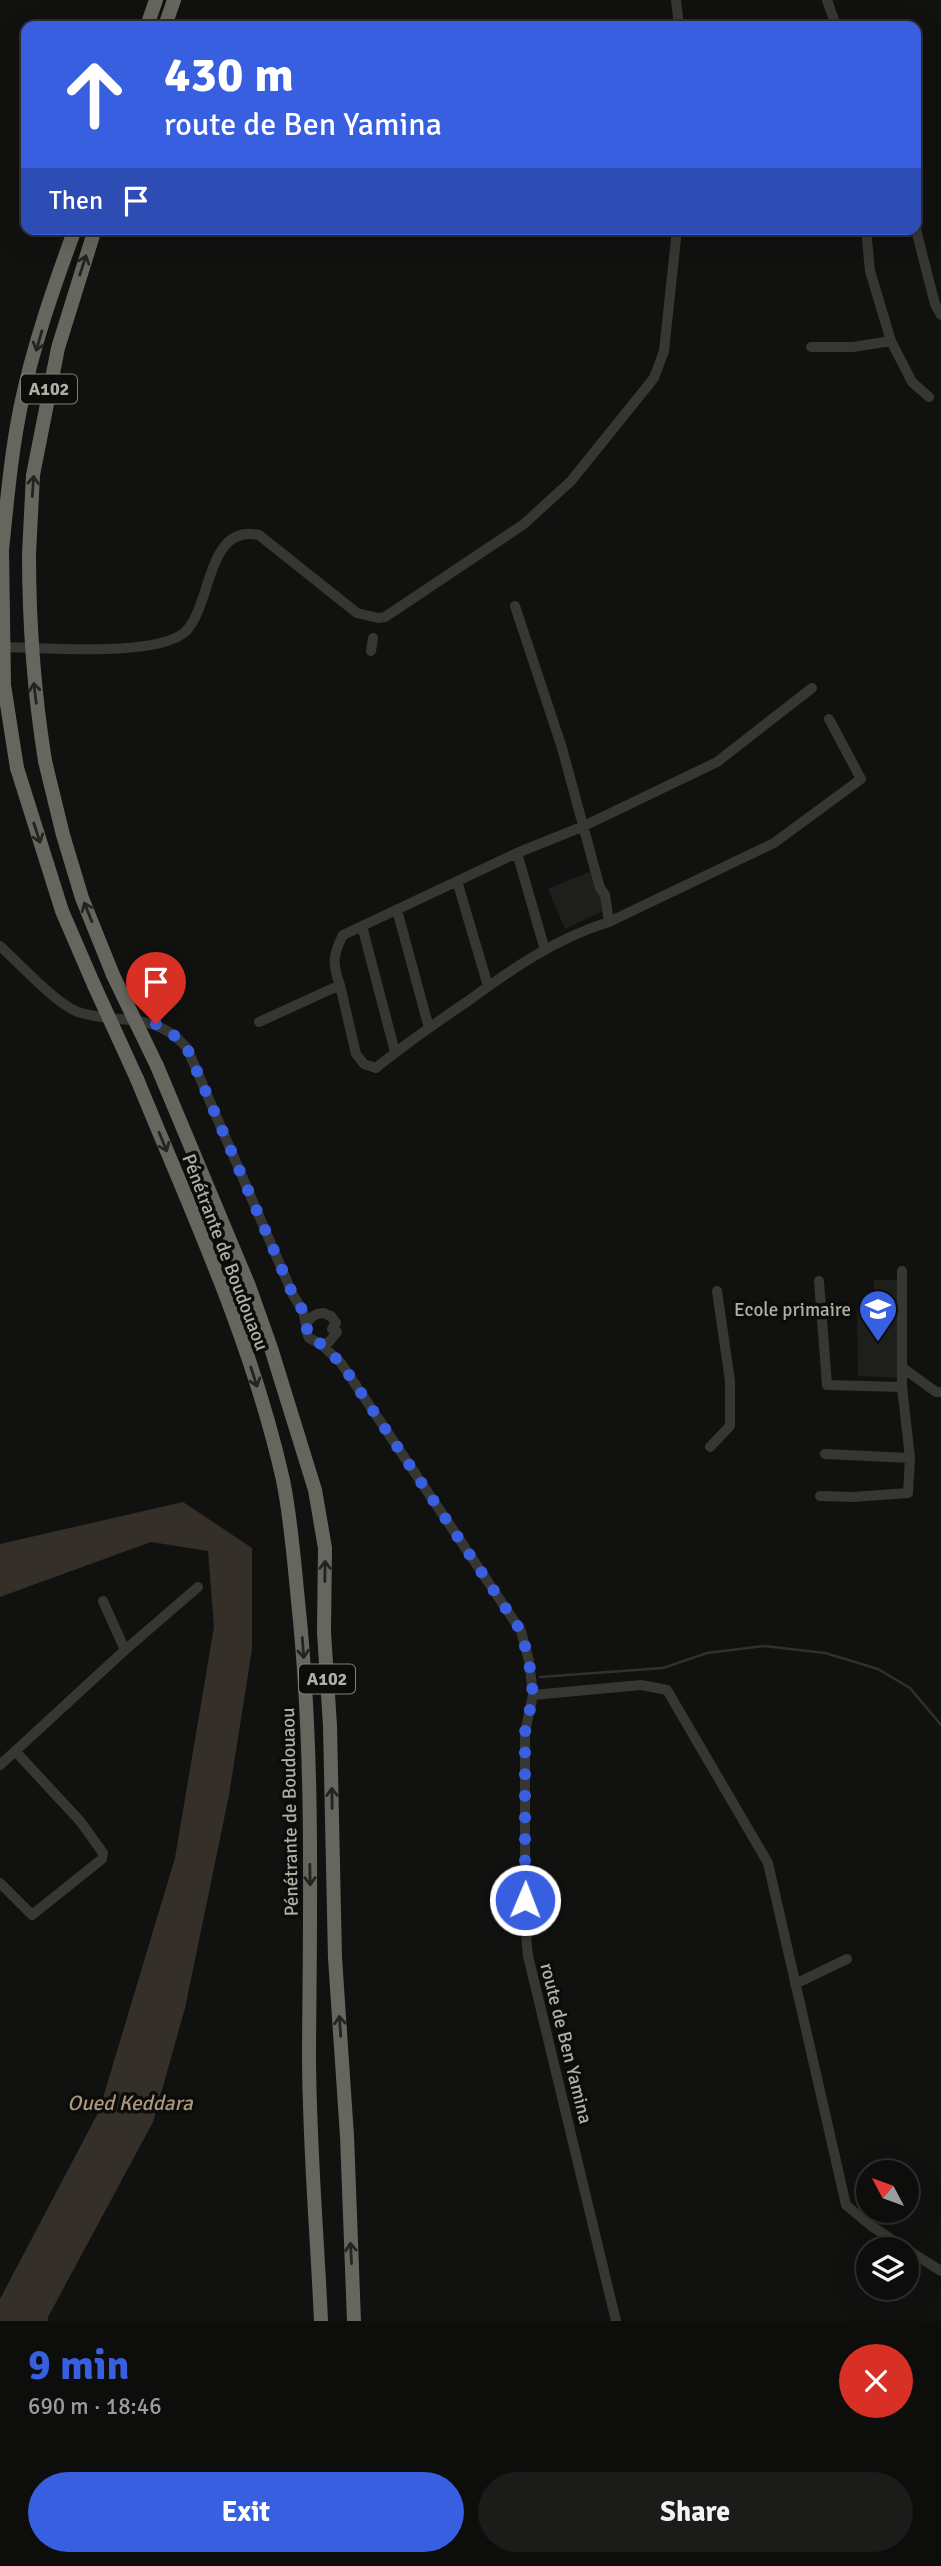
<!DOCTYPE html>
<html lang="en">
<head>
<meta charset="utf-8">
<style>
  :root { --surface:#0d0e0c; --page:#1b1c1a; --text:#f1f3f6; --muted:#9a9c9d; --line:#2d2e2d; --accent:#395fe1 }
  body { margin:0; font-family:Signika,sans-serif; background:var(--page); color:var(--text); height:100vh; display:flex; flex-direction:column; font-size:26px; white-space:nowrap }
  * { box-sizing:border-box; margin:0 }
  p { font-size:23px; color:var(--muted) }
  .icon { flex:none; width:38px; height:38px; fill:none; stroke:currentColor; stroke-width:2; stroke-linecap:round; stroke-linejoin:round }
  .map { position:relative; height:2321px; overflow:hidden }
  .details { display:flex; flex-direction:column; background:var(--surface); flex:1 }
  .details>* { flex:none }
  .hud { position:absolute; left:21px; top:21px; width:900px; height:214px; border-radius:14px; box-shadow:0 7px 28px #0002,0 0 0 2px var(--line); background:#395fe1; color:#fff; overflow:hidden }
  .needle { width:46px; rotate:311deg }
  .tools { position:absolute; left:856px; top:2160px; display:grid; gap:14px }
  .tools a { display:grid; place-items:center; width:63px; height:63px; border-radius:50%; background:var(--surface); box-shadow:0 7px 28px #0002,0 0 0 2px var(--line); font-size:35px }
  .pin { position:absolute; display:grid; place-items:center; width:60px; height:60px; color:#fff; margin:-72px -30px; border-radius:50% 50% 50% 0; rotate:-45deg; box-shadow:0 0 7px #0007 }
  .pin .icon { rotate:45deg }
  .me { position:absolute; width:77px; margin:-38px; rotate:1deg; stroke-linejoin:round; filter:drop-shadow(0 0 5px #0008) }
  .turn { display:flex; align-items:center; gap:24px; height:147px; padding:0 28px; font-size:32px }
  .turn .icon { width:91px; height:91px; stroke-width:2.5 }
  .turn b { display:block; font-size:49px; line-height:60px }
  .then { display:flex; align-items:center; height:66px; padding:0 28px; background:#0003; gap:14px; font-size:26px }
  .round { display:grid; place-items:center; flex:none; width:74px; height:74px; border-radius:37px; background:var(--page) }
  .headline { display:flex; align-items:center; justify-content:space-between; height:119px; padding:0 28px }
  h1 { font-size:42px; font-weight:700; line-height:52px; color:var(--accent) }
  .cta { display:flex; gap:14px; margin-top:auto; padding:14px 28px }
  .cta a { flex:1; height:80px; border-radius:42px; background:var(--accent); color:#fff; font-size:28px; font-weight:700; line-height:80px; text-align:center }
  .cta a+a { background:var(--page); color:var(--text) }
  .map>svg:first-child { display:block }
  .built { fill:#1e1f1d }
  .water { fill:#342f28 }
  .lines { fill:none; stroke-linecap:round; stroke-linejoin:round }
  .stream { stroke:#342f28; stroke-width:2.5 }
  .minor { stroke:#363632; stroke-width:10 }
  .highway { stroke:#67665e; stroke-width:14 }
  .highway-bridge { stroke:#67665e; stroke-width:14 }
  .oneway { stroke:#232320 }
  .route { stroke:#395fe1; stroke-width:12; stroke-dasharray:0 21.6 }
  .labels { text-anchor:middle; stroke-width:7; stroke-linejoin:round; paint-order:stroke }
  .shield { fill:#0c0d0b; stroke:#807e75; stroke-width:2 }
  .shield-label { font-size:18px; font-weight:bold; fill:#b1aea3 }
  .street-label { font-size:19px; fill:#b1aea3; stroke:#0c0d0b }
  .poi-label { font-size:19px; fill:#b1aea3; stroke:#0c0d0b; text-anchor:end }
  .water-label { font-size:21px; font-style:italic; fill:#aa977c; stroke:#0c0d0b }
</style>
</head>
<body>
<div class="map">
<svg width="941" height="2321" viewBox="0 0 941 2321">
  <rect width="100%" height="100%" fill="#111210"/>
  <path class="built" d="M 596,869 L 612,907 L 565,929 L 548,889 Z
    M 874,1280 L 901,1280 L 897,1378 L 858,1376 L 857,1310 L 874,1308 Z"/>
  <path class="water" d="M 183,1502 L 252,1548 L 252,1649 L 229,1795 L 185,2008 L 153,2122 L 48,2317 L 48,2321 L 0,2321 L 0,2299 L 99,2111 L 175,1858 L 214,1627 L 208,1551 L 151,1542 L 0,1597 L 0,1544 Z"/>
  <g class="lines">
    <path class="stream" d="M 540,1677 L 663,1668 L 707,1653 L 764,1646 L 825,1653 L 878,1669 L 910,1688 L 941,1725"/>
    <path class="minor" d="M 676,0 L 679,26
      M 827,0 L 836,26
      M 915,226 L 935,304 L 941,315
      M 866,229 L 870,271 L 891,341 L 912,382 L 929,397
      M 811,347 L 853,347 L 891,341
      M 515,606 L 562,748 L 600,888 L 605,895 L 609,922
      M 0,647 C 42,647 155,658 185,632 C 212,607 206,523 259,535 L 357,613 L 378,618 L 385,617 L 406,603 L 524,524 L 571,481 L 654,378 L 664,351 L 677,229
      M 371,651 L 373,638
      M 517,853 L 584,826 L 717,762 L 812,688
      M 457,881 L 488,986
      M 397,910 L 429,1028
      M 362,926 L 395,1052
      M 0,946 C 19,963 55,1003 78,1012 C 120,1026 153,1009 187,1048 L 293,1295 L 303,1311 L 306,1325
      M 340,985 C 332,964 333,954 343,935 L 517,853 L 545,950
      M 259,1022 L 340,985 L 356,1054 L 364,1064 L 376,1068 C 405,1044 437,1022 468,1001 C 512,969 556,938 609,922 L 774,843 L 861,779 L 829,719
      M 819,1281 L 827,1385 L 902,1387
      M 321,1344 L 329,1342 L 337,1332 L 332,1329 L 336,1323 L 331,1316 L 323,1313 C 309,1314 302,1326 309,1338 L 321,1344 L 341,1363 L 521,1631 L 529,1661 L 533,1695 L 525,1732 L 525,1924 L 528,1956 L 616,2321
      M 903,1368 L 936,1392 L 941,1392
      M 710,1447 L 730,1426 L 730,1381 L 717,1291
      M 825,1454 L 910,1458
      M 820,1496 L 853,1497 L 908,1493 L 910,1458 L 902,1387 L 902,1271
      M 125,1650 L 198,1587
      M 533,1695 L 641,1685 L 667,1690 L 768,1863 L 846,2205 L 870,2225 L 906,2249
      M 0,1765 L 125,1650 L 103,1601
      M 0,1883 L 32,1915 L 102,1859 L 103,1853 L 80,1821 L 15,1751
      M 795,1984 L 847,1959
      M 906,2249 L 941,2271"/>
    <path class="highway" d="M 147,26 L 156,0
      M 165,26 L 174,0
      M 2,550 C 7,502 11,453 21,405 C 33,346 54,286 75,229
      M 29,554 L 33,475 L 58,348 L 95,229
      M 45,761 L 63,835 L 82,898 L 113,975
      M 17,768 L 62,911 L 94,985
      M 157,1066 L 249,1286 L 271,1348 L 315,1490 L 325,1548 L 324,1632 L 330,1726 L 335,1958 L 347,2136 L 354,2321
      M 137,1079 C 191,1211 252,1341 283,1480 C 291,1519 294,1561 298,1601 C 314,1751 310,1903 309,2053 C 309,2143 317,2232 321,2321"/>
    <path class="highway-bridge" d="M 2,550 L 4,685 L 17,768
      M 29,554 C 29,624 34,692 45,761
      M 113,975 L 157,1066
      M 94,985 L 137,1079"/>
  </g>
  <defs><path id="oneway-shaft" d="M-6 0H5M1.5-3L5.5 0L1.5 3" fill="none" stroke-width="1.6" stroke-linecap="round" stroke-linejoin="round" transform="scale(1.75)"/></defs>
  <g class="oneway">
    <use href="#oneway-shaft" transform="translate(83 265) rotate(-72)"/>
    <use href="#oneway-shaft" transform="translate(39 341) rotate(106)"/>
    <use href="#oneway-shaft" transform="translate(33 486) rotate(-86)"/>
    <use href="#oneway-shaft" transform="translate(35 693) rotate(-97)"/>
    <use href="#oneway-shaft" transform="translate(37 833) rotate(72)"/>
    <use href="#oneway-shaft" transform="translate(88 912) rotate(-112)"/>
    <use href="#oneway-shaft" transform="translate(163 1142) rotate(68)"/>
    <use href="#oneway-shaft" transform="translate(254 1377) rotate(72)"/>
    <use href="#oneway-shaft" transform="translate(325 1571) rotate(-89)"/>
    <use href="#oneway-shaft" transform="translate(303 1648) rotate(86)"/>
    <use href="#oneway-shaft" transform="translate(332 1798) rotate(-91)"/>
    <use href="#oneway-shaft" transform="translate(310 1875) rotate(89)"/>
    <use href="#oneway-shaft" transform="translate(340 2026) rotate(-94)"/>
    <use href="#oneway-shaft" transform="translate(351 2253) rotate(-93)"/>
  </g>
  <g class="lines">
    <path class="route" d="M 156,1024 L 178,1038 L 187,1048 L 293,1295 L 303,1311 L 309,1338 L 321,1344 L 341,1363 L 521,1631 L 529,1661 L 533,1695 L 525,1732 L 525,1900"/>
  </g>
  <defs>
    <symbol id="school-pin" viewBox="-11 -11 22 30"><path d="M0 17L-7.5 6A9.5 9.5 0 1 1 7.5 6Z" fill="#395fe1" stroke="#0c0d0b"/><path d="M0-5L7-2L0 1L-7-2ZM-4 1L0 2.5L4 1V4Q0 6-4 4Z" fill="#fff"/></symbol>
  </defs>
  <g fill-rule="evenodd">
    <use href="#school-pin" x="856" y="1287" width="44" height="60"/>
  </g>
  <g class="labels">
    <g class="shield">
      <rect x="21" y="374.5" width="56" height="29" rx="5"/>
      <rect x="299" y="1664.5" width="56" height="29" rx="5"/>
    </g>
    <g class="shield-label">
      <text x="49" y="395">A102</text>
      <text x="327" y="1685">A102</text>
    </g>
    <g class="street-label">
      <text transform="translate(226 1252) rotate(69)" y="7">Pénétrante de Boudouaou</text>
      <text transform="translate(289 1812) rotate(-91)" y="7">Pénétrante de Boudouaou</text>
      <text transform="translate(567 2043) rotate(76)" y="7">route de Ben Yamina</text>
    </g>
    <g class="poi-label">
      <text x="851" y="1316">Ecole primaire</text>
    </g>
    <g class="water-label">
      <text x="130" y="2110">Oued Keddara</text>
    </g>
  </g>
</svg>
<div class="tools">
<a><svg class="needle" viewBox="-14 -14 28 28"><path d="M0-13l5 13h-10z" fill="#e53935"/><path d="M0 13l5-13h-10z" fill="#9a9c9d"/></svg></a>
<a><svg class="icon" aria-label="layers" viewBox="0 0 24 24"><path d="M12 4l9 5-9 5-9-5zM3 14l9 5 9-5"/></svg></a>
</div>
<div class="pin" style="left:156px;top:1024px;background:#d93025"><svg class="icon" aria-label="arrive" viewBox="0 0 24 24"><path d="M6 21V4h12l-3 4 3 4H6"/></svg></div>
<svg class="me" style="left:525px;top:1900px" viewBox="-20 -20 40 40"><circle r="17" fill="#395fe1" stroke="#fff" stroke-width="3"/><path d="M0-11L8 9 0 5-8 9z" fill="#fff"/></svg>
<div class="hud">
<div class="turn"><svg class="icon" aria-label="ahead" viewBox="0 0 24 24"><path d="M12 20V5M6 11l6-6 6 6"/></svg><div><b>430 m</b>route de Ben Yamina</div></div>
<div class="then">Then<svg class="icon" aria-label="arrive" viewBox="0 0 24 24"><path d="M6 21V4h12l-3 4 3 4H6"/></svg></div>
</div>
</div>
<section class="details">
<div class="headline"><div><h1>9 min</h1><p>690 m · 18:46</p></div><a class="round" style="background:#d93025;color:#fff"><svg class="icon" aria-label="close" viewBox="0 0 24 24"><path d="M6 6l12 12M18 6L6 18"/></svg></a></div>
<div class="cta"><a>Exit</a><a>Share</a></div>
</section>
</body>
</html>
